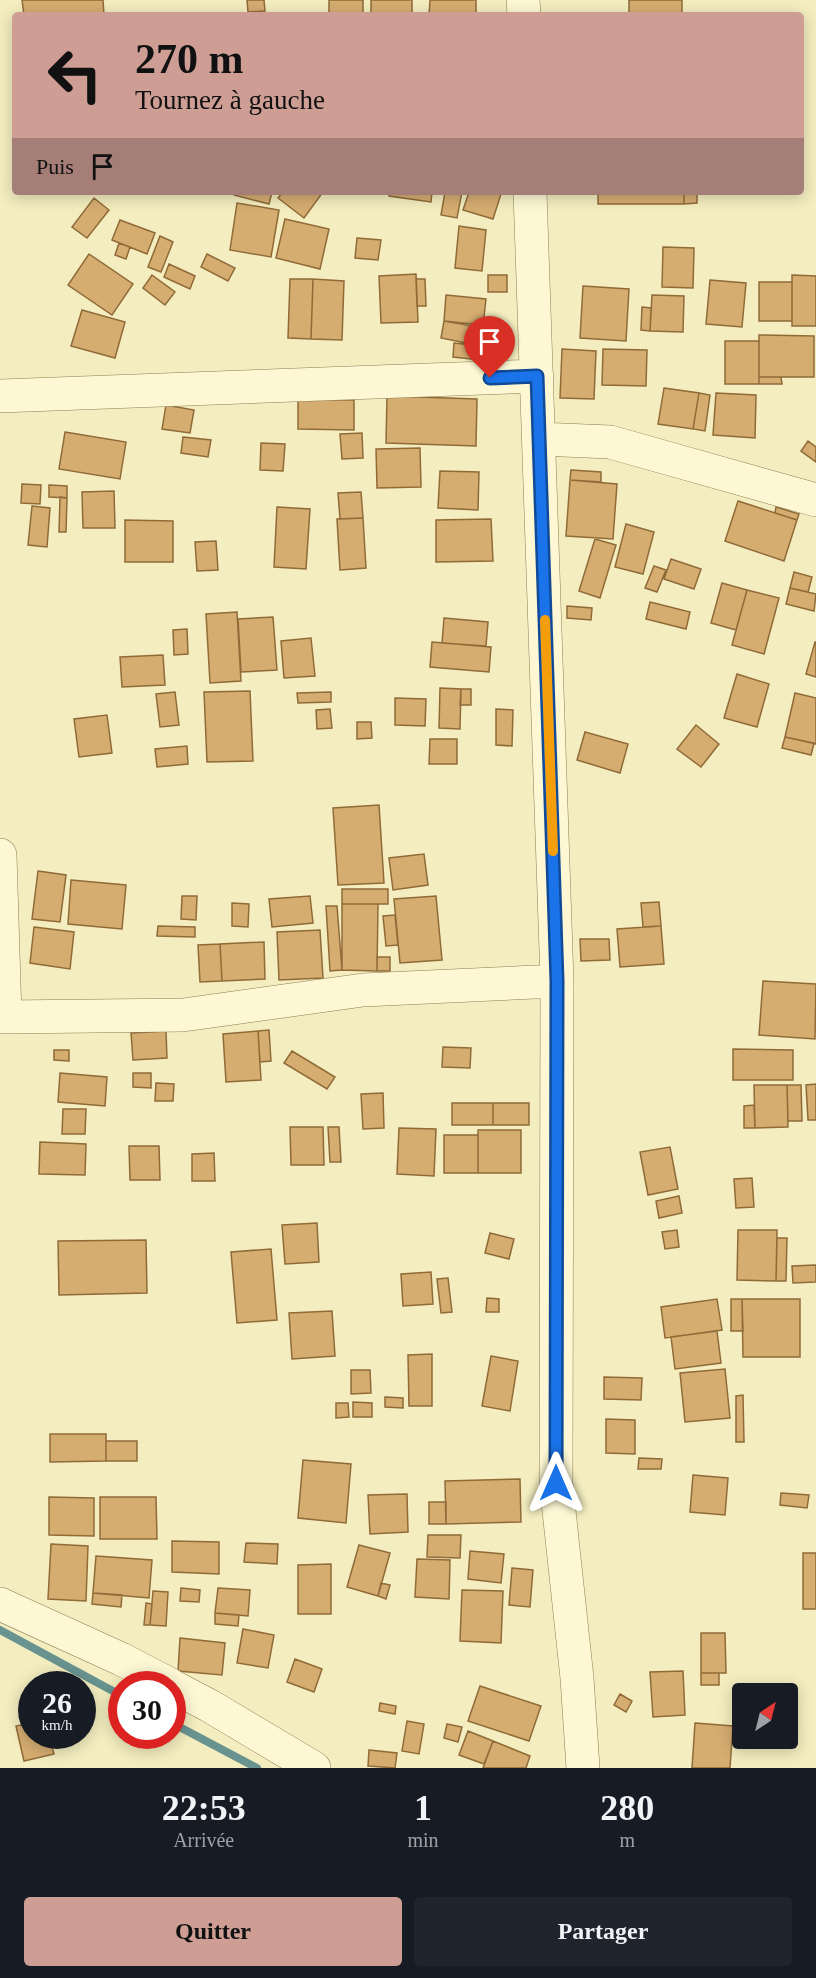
<!DOCTYPE html>
<html lang="fr">
<head>
<meta charset="utf-8">
<style>
  :root { --surface:#171b24; --page:#20242c; --text:#f1f3f6; --muted:#9ea1a6; --accent:#ce9e95 }
  body { margin:0; font-family:"Times New Roman",serif; background:var(--page); color:var(--text); height:100vh; display:flex; flex-direction:column; font-size:22px; white-space:nowrap }
  * { box-sizing:border-box; margin:0 }
  p { font-size:20px; color:var(--muted) }
  .icon { flex:none; width:33px; height:33px; fill:none; stroke:currentColor; stroke-width:2; stroke-linecap:round; stroke-linejoin:round }
  .map { position:relative; height:1768px; overflow:hidden }
  .drawer { display:flex; flex-direction:column; background:var(--surface); flex:1 }
  .drawer>* { flex:none }
  .guide { position:absolute; left:12px; top:12px; width:792px; height:183px; border-radius:6px; box-shadow:0 3px 15px #0003; background:#ce9e95; color:#111; overflow:hidden }
  .needle { width:39px; rotate:35deg }
  .controls { position:absolute; left:732px; top:1683px; display:grid; gap:12px }
  .controls a { display:grid; place-items:center; width:66px; height:66px; border-radius:6px; background:var(--surface); box-shadow:0 3px 15px #0003; font-size:30px }
  .speed { position:absolute; left:18px; top:1671px; display:flex; gap:12px; font-size:30px; font-weight:700; text-align:center }
  .speed>* { display:grid; place-content:center; width:78px; height:78px; border-radius:50%; background:var(--surface); box-shadow:0 3px 15px #0003; line-height:1 }
  .speed small { font-size:15px; font-weight:400 }
  .speed .limit { border:9px solid #d22; background:#fff; color:#111 }
  .pin { position:absolute; display:grid; place-items:center; width:51px; height:51px; color:#fff; margin:-62px -26px; border-radius:50% 50% 50% 0; rotate:-45deg; box-shadow:0 0 6px #0007 }
  .pin .icon { rotate:45deg }
  .me { position:absolute; width:66px; margin:-33px; rotate:0deg; stroke-linejoin:round; filter:drop-shadow(0 0 4px #0008) }
  .turn { display:flex; align-items:center; gap:21px; height:126px; padding:0 24px; font-size:27px }
  .turn .icon { width:78px; height:78px; stroke-width:2.5 }
  .turn b { display:block; font-size:42px; line-height:51px }
  .then { display:flex; align-items:center; height:57px; padding:0 24px; background:#0003; gap:12px; font-size:22px }
  .eta { display:flex; justify-content:space-evenly; align-items:center; height:102px; text-align:center }
  .eta b { font-size:36px; font-weight:700; line-height:42px }
  .button { display:flex; gap:12px; margin-top:auto; padding:12px 24px }
  .button a { flex:1; height:69px; border-radius:6px; background:var(--accent); color:#111; font-size:24px; font-weight:700; line-height:69px; text-align:center }
  .button a+a { background:var(--page); color:var(--text) }
  .map>svg:first-child { display:block }
  .lines { fill:none; stroke-linecap:round; stroke-linejoin:round }
  .stream { stroke:#699390; stroke-width:8 }
  .building { fill:#d5ad71; stroke:#906b38; stroke-width:1.5 }
  .minor-casing { stroke:#8e7d55; stroke-width:34 }
  .minor { stroke:#fdf8d3; stroke-width:33 }
  .route-casing { stroke:#114b97; stroke-width:15 }
  .route { stroke:#1a73e8; stroke-width:10 }
  .slow { stroke:#f59e0b; stroke-width:10 }
</style>
</head>
<body>
<div class="map">
<svg width="816" height="1768" viewBox="0 0 816 1768">
  <rect width="100%" height="100%" fill="#f3edbf"/>
  <g class="lines">
    <path class="stream" d="M 0,1630 L 122,1696
      M 172,1723 L 257,1768"/>
  </g>
  <path class="building" d="M 22,0 L 103,0 L 104,15 L 24,15 Z
    M 247,0 L 264,0 L 265,11 L 248,12 Z
    M 329,0 L 363,0 L 363,15 L 329,15 Z
    M 371,0 L 412,0 L 412,15 L 371,15 Z
    M 430,0 L 476,0 L 476,15 L 429,15 Z
    M 629,0 L 682,0 L 682,15 L 629,15 Z
    M 235,192 L 272,192 L 269,204 L 234,195 Z
    M 283,192 L 323,192 L 304,218 L 278,198 Z
    M 389,192 L 432,192 L 431,202 L 389,196 Z
    M 445,192 L 462,192 L 457,218 L 441,215 Z
    M 469,192 L 501,194 L 493,219 L 463,210 Z
    M 598,192 L 684,192 L 684,204 L 598,204 Z
    M 684,192 L 697,192 L 697,203 L 684,204 Z
    M 94,198 L 109,210 L 87,238 L 72,227 Z
    M 237,203 L 279,210 L 271,257 L 230,250 Z
    M 285,219 L 329,229 L 320,269 L 276,258 Z
    M 120,220 L 155,233 L 147,254 L 112,240 Z
    M 459,226 L 486,230 L 482,271 L 455,268 Z
    M 160,236 L 173,242 L 161,272 L 148,267 Z
    M 357,238 L 381,240 L 378,260 L 355,258 Z
    M 119,243 L 130,247 L 126,259 L 115,255 Z
    M 663,247 L 694,248 L 693,288 L 662,287 Z
    M 89,254 L 133,284 L 112,315 L 68,285 Z
    M 207,254 L 235,268 L 228,281 L 201,267 Z
    M 169,264 L 195,276 L 190,289 L 164,277 Z
    M 416,274 L 418,322 L 381,323 L 379,276 Z
    M 152,275 L 175,292 L 165,305 L 143,288 Z
    M 488,275 L 507,275 L 507,292 L 488,292 Z
    M 792,275 L 816,276 L 816,326 L 792,326 Z
    M 290,279 L 313,279 L 311,339 L 288,338 Z
    M 313,279 L 344,281 L 342,340 L 311,339 Z
    M 416,279 L 425,279 L 426,306 L 417,306 Z
    M 710,280 L 746,283 L 742,327 L 706,324 Z
    M 759,282 L 792,282 L 792,321 L 759,321 Z
    M 583,286 L 629,289 L 626,341 L 580,338 Z
    M 446,295 L 486,299 L 483,325 L 444,321 Z
    M 652,295 L 684,296 L 683,332 L 650,331 Z
    M 642,307 L 651,308 L 650,331 L 641,330 Z
    M 82,310 L 125,322 L 115,358 L 71,346 Z
    M 444,321 L 484,328 L 481,346 L 441,338 Z
    M 759,335 L 814,336 L 814,377 L 759,377 Z
    M 725,341 L 759,341 L 759,384 L 725,384 Z
    M 454,343 L 481,346 L 480,360 L 453,357 Z
    M 562,349 L 596,351 L 594,399 L 560,398 Z
    M 603,349 L 647,350 L 646,386 L 602,385 Z
    M 759,377 L 781,377 L 782,384 L 759,384 Z
    M 664,388 L 699,393 L 693,429 L 658,424 Z
    M 699,393 L 710,395 L 705,431 L 693,429 Z
    M 716,393 L 756,395 L 755,438 L 713,435 Z
    M 387,396 L 477,399 L 476,446 L 386,443 Z
    M 298,399 L 354,400 L 354,430 L 298,429 Z
    M 166,405 L 194,410 L 190,433 L 162,429 Z
    M 65,432 L 126,442 L 120,479 L 59,469 Z
    M 362,433 L 363,458 L 342,459 L 340,434 Z
    M 183,437 L 211,440 L 208,457 L 181,453 Z
    M 808,441 L 816,447 L 816,462 L 801,451 Z
    M 261,443 L 285,444 L 283,471 L 260,470 Z
    M 420,448 L 421,487 L 377,488 L 376,449 Z
    M 571,470 L 601,472 L 601,482 L 570,480 Z
    M 440,471 L 479,472 L 478,510 L 438,508 Z
    M 570,480 L 617,484 L 613,539 L 566,536 Z
    M 22,484 L 41,485 L 40,504 L 21,503 Z
    M 49,485 L 67,486 L 67,498 L 49,497 Z
    M 114,491 L 115,528 L 83,528 L 82,492 Z
    M 361,492 L 363,518 L 340,519 L 338,493 Z
    M 60,497 L 67,498 L 66,532 L 59,532 Z
    M 738,501 L 797,520 L 784,561 L 725,541 Z
    M 32,506 L 50,508 L 47,547 L 28,545 Z
    M 277,507 L 310,509 L 306,569 L 274,567 Z
    M 776,507 L 799,514 L 797,520 L 775,513 Z
    M 363,518 L 366,568 L 340,570 L 337,519 Z
    M 491,519 L 493,561 L 436,562 L 436,520 Z
    M 125,520 L 173,521 L 173,562 L 125,562 Z
    M 626,524 L 654,532 L 643,574 L 615,567 Z
    M 595,539 L 616,545 L 600,598 L 579,591 Z
    M 216,541 L 218,570 L 197,571 L 195,542 Z
    M 671,559 L 701,569 L 694,589 L 664,579 Z
    M 654,566 L 666,570 L 657,592 L 645,588 Z
    M 794,572 L 812,577 L 808,592 L 790,588 Z
    M 722,583 L 747,590 L 736,630 L 711,623 Z
    M 790,588 L 816,594 L 814,611 L 786,604 Z
    M 747,590 L 779,598 L 764,654 L 732,645 Z
    M 650,602 L 690,612 L 686,629 L 646,619 Z
    M 567,606 L 592,608 L 591,620 L 567,618 Z
    M 237,612 L 241,681 L 210,683 L 206,614 Z
    M 273,617 L 277,670 L 241,672 L 238,619 Z
    M 444,618 L 488,622 L 486,646 L 442,643 Z
    M 187,629 L 188,654 L 174,655 L 173,630 Z
    M 311,638 L 315,676 L 284,678 L 281,641 Z
    M 432,642 L 491,647 L 489,672 L 430,667 Z
    M 815,642 L 816,642 L 816,677 L 806,674 Z
    M 163,655 L 165,685 L 122,687 L 120,657 Z
    M 737,674 L 769,684 L 757,727 L 724,718 Z
    M 440,688 L 461,689 L 460,729 L 439,728 Z
    M 461,689 L 471,689 L 471,705 L 460,705 Z
    M 250,691 L 253,761 L 207,762 L 204,692 Z
    M 175,692 L 179,725 L 160,727 L 156,694 Z
    M 331,692 L 331,702 L 298,703 L 297,693 Z
    M 795,693 L 816,698 L 816,744 L 785,737 Z
    M 395,698 L 426,699 L 425,726 L 395,725 Z
    M 330,709 L 332,728 L 317,729 L 316,710 Z
    M 496,709 L 513,710 L 512,746 L 496,745 Z
    M 107,715 L 112,753 L 79,757 L 74,719 Z
    M 357,722 L 371,722 L 372,738 L 357,739 Z
    M 696,725 L 719,744 L 701,767 L 677,749 Z
    M 585,732 L 628,744 L 620,773 L 577,760 Z
    M 785,737 L 814,743 L 811,755 L 782,748 Z
    M 430,739 L 457,739 L 457,764 L 429,764 Z
    M 187,746 L 188,764 L 157,767 L 155,749 Z
    M 379,805 L 384,883 L 338,885 L 333,808 Z
    M 424,854 L 428,885 L 393,890 L 389,858 Z
    M 38,871 L 66,875 L 60,922 L 32,919 Z
    M 71,880 L 126,885 L 122,929 L 68,924 Z
    M 342,889 L 388,889 L 388,904 L 342,904 Z
    M 182,896 L 197,896 L 196,920 L 181,919 Z
    M 310,896 L 313,923 L 272,927 L 269,899 Z
    M 436,896 L 442,960 L 400,963 L 394,899 Z
    M 659,902 L 661,926 L 643,927 L 641,903 Z
    M 232,903 L 249,904 L 248,927 L 232,926 Z
    M 342,904 L 378,904 L 377,971 L 342,970 Z
    M 326,906 L 337,906 L 342,970 L 330,971 Z
    M 395,915 L 398,945 L 386,946 L 383,916 Z
    M 158,926 L 195,927 L 195,937 L 157,936 Z
    M 661,926 L 664,964 L 620,967 L 617,929 Z
    M 34,927 L 74,932 L 70,969 L 30,963 Z
    M 320,930 L 323,978 L 279,980 L 277,932 Z
    M 580,939 L 609,939 L 610,960 L 581,961 Z
    M 264,942 L 265,979 L 222,981 L 220,944 Z
    M 220,944 L 222,981 L 200,982 L 198,945 Z
    M 377,957 L 390,957 L 390,971 L 377,971 Z
    M 763,981 L 816,984 L 815,1039 L 759,1035 Z
    M 269,1030 L 271,1061 L 260,1062 L 258,1031 Z
    M 166,1031 L 167,1058 L 133,1060 L 131,1033 Z
    M 258,1031 L 261,1080 L 226,1082 L 223,1034 Z
    M 443,1047 L 471,1048 L 470,1068 L 442,1067 Z
    M 733,1049 L 793,1050 L 793,1080 L 733,1080 Z
    M 54,1050 L 69,1050 L 69,1061 L 54,1060 Z
    M 292,1051 L 335,1077 L 327,1089 L 284,1063 Z
    M 60,1073 L 107,1077 L 105,1106 L 58,1102 Z
    M 133,1073 L 151,1073 L 151,1088 L 133,1087 Z
    M 156,1083 L 174,1084 L 173,1101 L 155,1101 Z
    M 816,1084 L 816,1120 L 808,1120 L 806,1085 Z
    M 754,1085 L 787,1085 L 788,1127 L 755,1128 Z
    M 787,1085 L 801,1085 L 802,1121 L 788,1121 Z
    M 383,1093 L 384,1128 L 363,1129 L 361,1094 Z
    M 452,1103 L 493,1103 L 493,1125 L 452,1125 Z
    M 493,1103 L 529,1103 L 529,1125 L 493,1125 Z
    M 754,1105 L 755,1128 L 744,1128 L 744,1106 Z
    M 63,1109 L 86,1109 L 85,1134 L 62,1134 Z
    M 290,1127 L 323,1127 L 324,1165 L 291,1165 Z
    M 328,1127 L 339,1127 L 341,1162 L 330,1162 Z
    M 399,1128 L 436,1129 L 434,1176 L 397,1174 Z
    M 478,1130 L 521,1130 L 521,1173 L 478,1173 Z
    M 444,1135 L 478,1135 L 478,1173 L 444,1173 Z
    M 40,1142 L 86,1144 L 85,1175 L 39,1174 Z
    M 129,1146 L 159,1146 L 160,1180 L 130,1180 Z
    M 670,1147 L 678,1189 L 648,1195 L 640,1152 Z
    M 214,1153 L 215,1181 L 192,1181 L 192,1154 Z
    M 752,1178 L 754,1207 L 736,1208 L 734,1179 Z
    M 679,1196 L 682,1213 L 659,1218 L 656,1201 Z
    M 317,1223 L 319,1262 L 285,1264 L 282,1225 Z
    M 677,1230 L 679,1247 L 665,1249 L 662,1232 Z
    M 738,1230 L 777,1230 L 776,1281 L 737,1280 Z
    M 490,1233 L 514,1239 L 509,1259 L 485,1253 Z
    M 777,1238 L 787,1238 L 786,1281 L 776,1281 Z
    M 146,1240 L 147,1293 L 59,1295 L 58,1241 Z
    M 271,1249 L 277,1320 L 237,1323 L 231,1252 Z
    M 816,1265 L 816,1282 L 793,1283 L 792,1266 Z
    M 431,1272 L 433,1304 L 403,1306 L 401,1274 Z
    M 448,1278 L 452,1312 L 441,1313 L 437,1279 Z
    M 487,1298 L 499,1299 L 499,1312 L 486,1312 Z
    M 717,1299 L 722,1330 L 665,1338 L 661,1307 Z
    M 731,1299 L 742,1299 L 743,1331 L 731,1331 Z
    M 742,1299 L 800,1299 L 800,1357 L 743,1357 Z
    M 332,1311 L 335,1356 L 292,1359 L 289,1313 Z
    M 717,1331 L 721,1363 L 675,1369 L 671,1337 Z
    M 432,1354 L 432,1406 L 409,1406 L 408,1355 Z
    M 491,1356 L 518,1361 L 510,1411 L 482,1406 Z
    M 725,1369 L 730,1418 L 685,1422 L 680,1373 Z
    M 351,1370 L 370,1370 L 371,1393 L 351,1394 Z
    M 604,1377 L 642,1378 L 641,1400 L 604,1399 Z
    M 743,1395 L 744,1442 L 736,1442 L 736,1396 Z
    M 385,1397 L 403,1398 L 403,1408 L 385,1407 Z
    M 353,1402 L 372,1403 L 372,1417 L 353,1417 Z
    M 336,1403 L 348,1403 L 349,1417 L 336,1418 Z
    M 606,1419 L 635,1420 L 635,1454 L 606,1453 Z
    M 50,1434 L 106,1434 L 106,1461 L 50,1462 Z
    M 106,1441 L 137,1441 L 137,1461 L 106,1461 Z
    M 639,1458 L 662,1459 L 661,1469 L 638,1469 Z
    M 303,1460 L 351,1464 L 346,1523 L 298,1518 Z
    M 693,1475 L 728,1478 L 725,1515 L 690,1512 Z
    M 520,1479 L 521,1522 L 446,1524 L 445,1481 Z
    M 781,1493 L 809,1495 L 807,1508 L 780,1505 Z
    M 407,1494 L 408,1532 L 370,1534 L 368,1495 Z
    M 49,1497 L 94,1498 L 94,1536 L 49,1535 Z
    M 100,1497 L 156,1497 L 157,1539 L 100,1539 Z
    M 429,1502 L 446,1502 L 446,1524 L 429,1524 Z
    M 428,1535 L 461,1535 L 460,1558 L 427,1557 Z
    M 172,1541 L 219,1542 L 219,1574 L 172,1572 Z
    M 246,1543 L 278,1544 L 277,1564 L 244,1562 Z
    M 51,1544 L 88,1546 L 86,1601 L 48,1599 Z
    M 359,1545 L 390,1553 L 378,1596 L 347,1587 Z
    M 470,1551 L 504,1554 L 501,1583 L 468,1579 Z
    M 803,1553 L 816,1553 L 816,1609 L 803,1609 Z
    M 96,1556 L 152,1560 L 149,1598 L 93,1593 Z
    M 417,1559 L 450,1560 L 449,1599 L 415,1597 Z
    M 331,1564 L 331,1614 L 298,1614 L 298,1565 Z
    M 512,1568 L 533,1570 L 530,1607 L 509,1605 Z
    M 381,1583 L 390,1585 L 386,1599 L 378,1596 Z
    M 181,1588 L 200,1590 L 199,1602 L 180,1601 Z
    M 218,1588 L 250,1590 L 248,1616 L 215,1613 Z
    M 462,1590 L 503,1591 L 501,1643 L 460,1641 Z
    M 153,1591 L 168,1592 L 166,1626 L 150,1625 Z
    M 93,1593 L 122,1595 L 121,1607 L 92,1604 Z
    M 146,1603 L 152,1604 L 150,1625 L 144,1625 Z
    M 215,1613 L 239,1615 L 238,1626 L 215,1624 Z
    M 243,1629 L 274,1635 L 268,1668 L 237,1663 Z
    M 701,1633 L 725,1633 L 726,1673 L 701,1673 Z
    M 180,1638 L 225,1643 L 222,1675 L 178,1671 Z
    M 295,1659 L 322,1669 L 314,1692 L 287,1682 Z
    M 683,1671 L 685,1715 L 653,1717 L 650,1672 Z
    M 701,1673 L 719,1673 L 719,1685 L 701,1685 Z
    M 480,1686 L 541,1706 L 529,1741 L 468,1721 Z
    M 620,1694 L 632,1701 L 626,1712 L 614,1705 Z
    M 380,1703 L 396,1706 L 395,1714 L 379,1711 Z
    M 407,1721 L 424,1724 L 419,1754 L 402,1751 Z
    M 32,1723 L 32,1736 L 49,1736 L 54,1754 L 24,1761 L 16,1726 Z
    M 695,1723 L 733,1726 L 730,1768 L 692,1768 Z
    M 447,1724 L 462,1727 L 458,1742 L 444,1738 Z
    M 468,1731 L 493,1741 L 484,1764 L 459,1755 Z
    M 493,1741 L 530,1756 L 526,1768 L 483,1768 Z
    M 369,1750 L 397,1753 L 395,1768 L 368,1766 Z"/>
  <g class="lines">
    <defs>
      <path id="minor" d="M 523,0 L 524,15
        M 530,192 L 557,981 L 556,1483 L 577,1678 L 583,1768
        M 0,396 L 537,376
        M 539,439 L 610,442 L 816,500
        M 0,855 L 5,1017 L 183,1015 L 363,990 L 557,981
        M 0,1604 L 121,1659 L 169,1684
        M 172,1686 L 210,1706 L 314,1768"/>
    </defs>
    <use href="#minor" class="minor-casing"/>
    <use href="#minor" class="minor"/>
  </g>
  <g class="lines">
    <defs>
      <path id="route" d="M 490,378 L 537,376 L 557,981 L 556,1483"/>
    </defs>
    <use href="#route" class="route-casing"/>
    <use href="#route" class="route"/>
    <path class="slow" d="M 545,620 L 553,851"/>
  </g>
</svg>
<div class="controls">
<a><svg class="needle" viewBox="-14 -14 28 28"><path d="M0-13l5 13h-10z" fill="#e53935"/><path d="M0 13l5-13h-10z" fill="#9ea1a6"/></svg></a>
</div>
<div class="speed"><div>26<small>km/h</small></div><div class="limit">30</div></div>
<div class="pin" style="left:490px;top:378px;background:#d93025"><svg class="icon" aria-label="arrive" viewBox="0 0 24 24"><path d="M6 21V4h12l-3 4 3 4H6"/></svg></div>
<svg class="me" style="left:556px;top:1483px" viewBox="-20 -20 40 40"><path d="M0-17L14 15 0 8-14 15z" fill="#1a73e8" stroke="#fff" stroke-width="4"/></svg>
<div class="guide">
<div class="turn"><svg class="icon" aria-label="left" viewBox="0 0 24 24"><path d="M17 20v-9H6M10 6l-5 5 5 5"/></svg><div><b>270 m</b>Tournez à gauche</div></div>
<div class="then">Puis<svg class="icon" aria-label="arrive" viewBox="0 0 24 24"><path d="M6 21V4h12l-3 4 3 4H6"/></svg></div>
</div>
</div>
<section class="drawer">
<div class="eta">
<div><b>22:53</b><p>Arrivée</p></div>
<div><b>1</b><p>min</p></div>
<div><b>280</b><p>m</p></div>
</div>
<div class="button"><a>Quitter</a><a>Partager</a></div>
</section>
</body>
</html>
